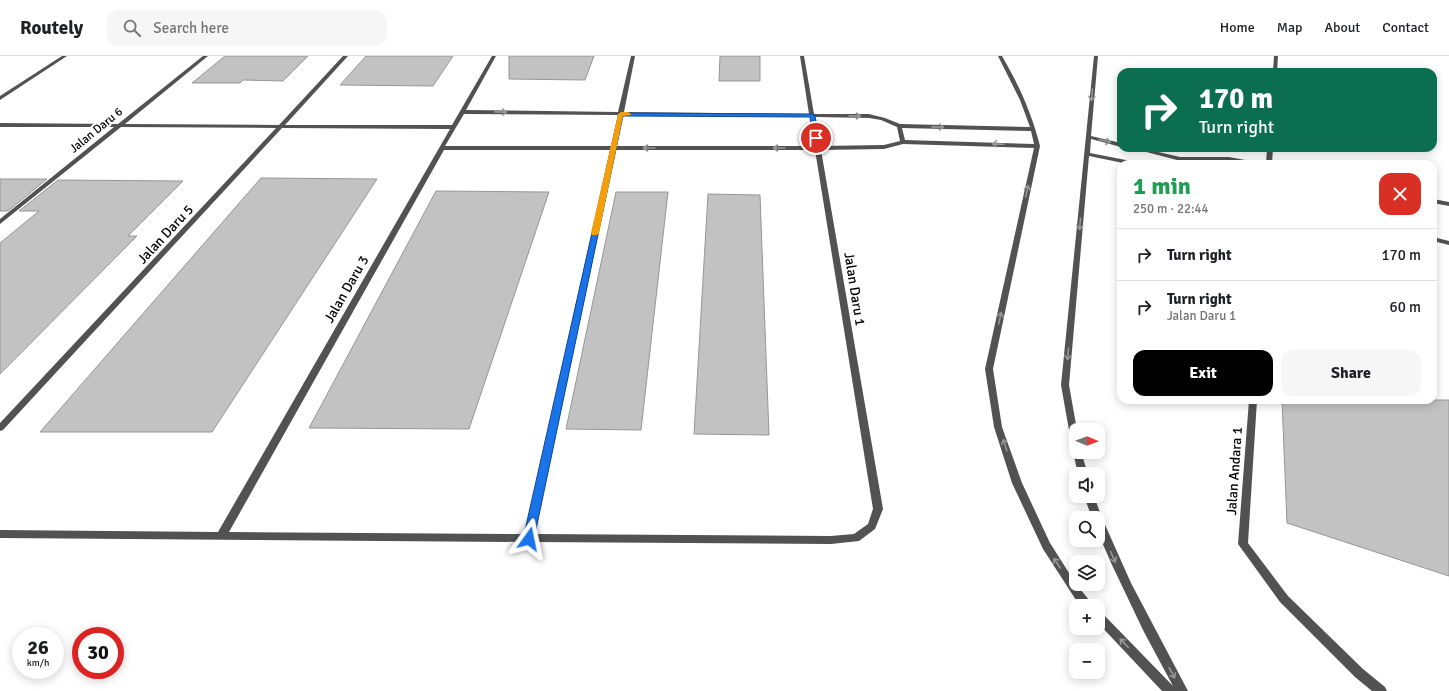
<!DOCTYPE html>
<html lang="en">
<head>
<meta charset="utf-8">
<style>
  :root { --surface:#fff; --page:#f6f6f6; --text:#202124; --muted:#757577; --line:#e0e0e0; --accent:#000 }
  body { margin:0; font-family:Signika,sans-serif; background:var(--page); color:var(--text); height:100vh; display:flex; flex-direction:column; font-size:15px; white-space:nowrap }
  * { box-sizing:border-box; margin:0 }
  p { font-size:13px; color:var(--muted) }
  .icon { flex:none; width:22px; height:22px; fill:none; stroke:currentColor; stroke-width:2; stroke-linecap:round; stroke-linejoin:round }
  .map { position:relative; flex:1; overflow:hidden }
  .drawer { position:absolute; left:1117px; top:104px; width:320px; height:244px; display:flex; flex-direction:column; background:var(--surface); border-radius:12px; box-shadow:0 2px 10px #0003 }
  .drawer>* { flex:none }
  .guide { position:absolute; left:1117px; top:12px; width:320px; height:84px; border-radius:12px; box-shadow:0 2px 10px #0003; background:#0b6e4f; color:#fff; overflow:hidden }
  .needle { width:26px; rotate:91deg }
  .buttons { position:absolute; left:1069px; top:367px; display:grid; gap:8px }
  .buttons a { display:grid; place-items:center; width:36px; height:36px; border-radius:8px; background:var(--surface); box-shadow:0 2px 10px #0003; font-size:20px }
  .speed { position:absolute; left:12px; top:571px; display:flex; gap:8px; font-size:20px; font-weight:700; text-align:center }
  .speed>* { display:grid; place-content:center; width:52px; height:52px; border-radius:50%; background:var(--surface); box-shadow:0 2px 10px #0003; line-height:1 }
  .speed small { font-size:10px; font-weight:400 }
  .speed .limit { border:6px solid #d22; background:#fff; color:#111 }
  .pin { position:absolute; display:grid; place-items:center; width:34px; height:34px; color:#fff; margin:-17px; border:2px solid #fff; border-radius:50%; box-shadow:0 1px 4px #0007 }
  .me { position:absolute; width:44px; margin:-22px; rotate:12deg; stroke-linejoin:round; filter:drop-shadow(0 0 3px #0008) }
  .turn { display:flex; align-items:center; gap:14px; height:84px; padding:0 16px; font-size:18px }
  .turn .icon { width:52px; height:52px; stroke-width:2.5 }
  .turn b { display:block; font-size:28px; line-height:34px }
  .round { display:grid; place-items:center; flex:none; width:42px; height:42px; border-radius:12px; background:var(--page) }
  .summary { display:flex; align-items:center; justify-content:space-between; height:68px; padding:0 16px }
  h1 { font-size:24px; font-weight:700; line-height:30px; color:#1e9e55 }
  .button { display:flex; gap:8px; margin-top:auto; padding:8px 16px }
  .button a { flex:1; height:46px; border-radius:12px; background:var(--accent); color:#fff; font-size:16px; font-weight:700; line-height:46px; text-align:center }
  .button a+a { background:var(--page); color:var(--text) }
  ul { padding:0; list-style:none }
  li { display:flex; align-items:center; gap:12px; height:52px; padding:0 16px; border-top:1px solid var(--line) }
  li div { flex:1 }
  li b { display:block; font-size:15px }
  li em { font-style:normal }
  header { display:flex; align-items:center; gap:24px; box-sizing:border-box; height:56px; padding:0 20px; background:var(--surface); border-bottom:1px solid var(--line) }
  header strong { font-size:19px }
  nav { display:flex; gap:22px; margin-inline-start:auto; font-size:14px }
  .search { width:280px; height:36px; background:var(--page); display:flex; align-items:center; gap:10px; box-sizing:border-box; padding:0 14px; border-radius:12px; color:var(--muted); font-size:15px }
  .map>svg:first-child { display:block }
  .building { fill:#c2c2c2; stroke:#969696 }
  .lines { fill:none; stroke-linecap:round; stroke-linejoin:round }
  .minor { fill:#525252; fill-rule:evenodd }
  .oneway { stroke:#979797 }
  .route { fill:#1a73e8; stroke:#114b97 }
  .slow { fill:#f59e0b }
  .labels { text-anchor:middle; stroke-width:4; stroke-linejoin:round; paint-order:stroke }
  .far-street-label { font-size:12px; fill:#000; stroke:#fff }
  .street-label { font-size:14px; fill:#000; stroke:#fff }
</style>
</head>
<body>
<header>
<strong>Routely</strong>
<div class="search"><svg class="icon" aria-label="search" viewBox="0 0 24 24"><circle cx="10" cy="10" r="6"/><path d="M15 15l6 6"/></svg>Search here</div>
<nav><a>Home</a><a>Map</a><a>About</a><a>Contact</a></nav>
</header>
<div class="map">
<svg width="1449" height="635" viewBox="0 0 1449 635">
  <rect width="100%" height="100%" fill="#fff"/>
  <path class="building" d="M 225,0 L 308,0 L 283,25 L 243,24 L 240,27 L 192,27 Z
    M 366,0 L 453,0 L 433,30 L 340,29 Z
    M 509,0 L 594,0 L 585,24 L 509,23 Z
    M 720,0 L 760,0 L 760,25 L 719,25 Z
    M 261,122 L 377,123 L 212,376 L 40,376 Z
    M 0,123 L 47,123 L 8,155 L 0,155 Z
    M 58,124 L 183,125 L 128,180 L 137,180 L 0,318 L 0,187 L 39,155 L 19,155 Z
    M 436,135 L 549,136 L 469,373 L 309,372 Z
    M 616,136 L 668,136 L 641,374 L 566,373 Z
    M 708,138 L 760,139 L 769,379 L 694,378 Z
    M 1282,344 L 1449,344 L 1449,520 L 1287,467 Z"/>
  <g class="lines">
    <path class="minor" d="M 62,0 L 67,0 L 0,44 L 0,40 Z
      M 203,0 L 208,0 L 125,68 L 279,69 L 343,0 L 348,0 L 285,69 L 452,69 L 492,0 L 496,0 L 466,54 L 618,56 L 631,0 L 635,0 L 624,56 L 809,58 L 800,0 L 804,0 L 814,58 L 869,58 L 885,62 L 900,68 L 1030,71 L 1020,44 L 998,0 L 1002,0 C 1019,29 1032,58 1040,90 L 993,313 L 1002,371 L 1022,427 L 1050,487 L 1076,528 L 1094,550 L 1082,550 L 1076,544 L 1043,493 L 1012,427 L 994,371 L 985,313 L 1034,92 L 903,88 L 884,93 L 821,94 L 883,453 L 875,473 L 859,485 L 831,488 L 532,486 L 529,487 L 526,486 L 0,482 L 0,474 L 218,476 L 450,73 L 282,72 L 3,374 L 0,375 L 0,367 L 276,72 L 121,71 L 0,168 L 0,163 L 114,71 L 0,71 L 0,67 L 118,68 ZM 464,58 L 618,59 L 611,90 L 445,90 ZM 623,59 L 810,61 L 814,90 L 616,90 ZM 815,61 L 869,62 L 881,64 L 897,71 L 900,85 L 884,89 L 820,90 ZM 902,72 L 1031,75 L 1034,88 L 905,84 ZM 444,94 L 610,94 L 525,478 L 229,476 ZM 616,94 L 815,94 L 873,453 L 868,468 L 854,478 L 831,480 L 535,478 Z
      M 1094,0 L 1098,0 L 1091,80 L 1121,87 L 1121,91 L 1091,83 L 1090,97 L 1136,106 L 1139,108 L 1128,108 L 1089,100 L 1069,329 L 1077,374 L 1076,374 L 1076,396 L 1081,396 L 1088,418 L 1078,418 L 1073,396 L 1074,394 L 1072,391 L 1061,329 Z
      M 1274,0 L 1278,0 L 1277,16 L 1273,16 Z
      M 1131,92 L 1141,92 L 1180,101 L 1229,101 L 1256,106 L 1259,108 L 1247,108 L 1229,105 L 1183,105 L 1183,108 L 1177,108 L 1177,104 Z
      M 1267,92 L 1273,92 L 1272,108 L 1266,108 Z
      M 1433,143 L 1449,146 L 1449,150 L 1433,147 Z
      M 1433,181 L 1449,185 L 1449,189 L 1433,185 Z
      M 1249,344 L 1257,344 L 1248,487 L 1288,540 L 1363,613 L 1385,631 L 1387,635 L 1372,635 L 1355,621 L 1280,546 L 1238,488 Z
      M 1084,440 L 1094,440 L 1102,462 L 1131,527 L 1188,635 L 1162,635 L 1098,567 L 1098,555 L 1102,557 L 1173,630 L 1144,576 L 1112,509 L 1098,477 L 1098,462 L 1092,462 Z"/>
  </g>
  <defs><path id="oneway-shaft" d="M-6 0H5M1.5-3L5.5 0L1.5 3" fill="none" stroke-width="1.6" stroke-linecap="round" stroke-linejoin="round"/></defs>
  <g class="oneway">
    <use href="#oneway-shaft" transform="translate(1092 39) rotate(95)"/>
    <use href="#oneway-shaft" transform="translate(501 56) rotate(1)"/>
    <use href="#oneway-shaft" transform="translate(855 60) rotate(1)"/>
    <use href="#oneway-shaft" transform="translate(938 71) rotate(1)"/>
    <use href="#oneway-shaft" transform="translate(1105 85) rotate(14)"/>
    <use href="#oneway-shaft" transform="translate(998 88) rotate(-178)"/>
    <use href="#oneway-shaft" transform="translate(649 92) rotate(-180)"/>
    <use href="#oneway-shaft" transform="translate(779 92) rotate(-180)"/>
    <use href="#oneway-shaft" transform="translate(1027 135) rotate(-78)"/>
    <use href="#oneway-shaft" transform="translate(1080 168) rotate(95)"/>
    <use href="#oneway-shaft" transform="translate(1000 262) rotate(-78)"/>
    <use href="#oneway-shaft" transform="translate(1068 298) rotate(95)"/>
    <use href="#oneway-shaft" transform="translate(1005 389) rotate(-108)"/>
    <use href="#oneway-shaft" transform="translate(1113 501) rotate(66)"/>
    <use href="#oneway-shaft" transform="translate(1057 507) rotate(-124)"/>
    <use href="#oneway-shaft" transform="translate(1124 587) rotate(-134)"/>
    <use href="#oneway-shaft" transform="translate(1172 617) rotate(61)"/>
  </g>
  <path class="route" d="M 619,57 L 812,58 L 815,60 L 819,82 L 816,83 L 813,82 L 810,61 L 623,60 L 534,483 L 533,486 L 529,487 L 525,486 L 523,483 Z"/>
  <path class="slow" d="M 628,56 L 631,58 L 631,59 L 623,60 L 599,177 L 597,179 L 592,179 L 591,177 L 618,58 L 621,56 Z"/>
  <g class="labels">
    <g class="far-street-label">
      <text transform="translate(96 74) rotate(-39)" y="4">Jalan Daru 6</text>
    </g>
    <g class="street-label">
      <text transform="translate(165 178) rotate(-47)" y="5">Jalan Daru 5</text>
      <text transform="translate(346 233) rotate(-60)" y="5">Jalan Daru 3</text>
      <text transform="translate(855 233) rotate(81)" y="5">Jalan Daru 1</text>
      <text transform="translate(1234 415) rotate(-86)" y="5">Jalan Andara 1</text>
    </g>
  </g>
</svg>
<div class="buttons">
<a><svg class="needle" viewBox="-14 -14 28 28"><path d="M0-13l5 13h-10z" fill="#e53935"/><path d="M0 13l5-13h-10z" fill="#757577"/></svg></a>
<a><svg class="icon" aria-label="sound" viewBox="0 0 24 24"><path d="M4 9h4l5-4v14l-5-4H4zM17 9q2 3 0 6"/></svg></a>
<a><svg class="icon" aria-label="search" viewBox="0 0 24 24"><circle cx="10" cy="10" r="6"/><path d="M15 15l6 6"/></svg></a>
<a><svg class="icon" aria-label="layers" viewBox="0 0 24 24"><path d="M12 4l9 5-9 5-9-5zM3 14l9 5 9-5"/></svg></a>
<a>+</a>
<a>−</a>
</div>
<div class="speed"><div>26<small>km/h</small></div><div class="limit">30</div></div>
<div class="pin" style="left:816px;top:82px;background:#d93025"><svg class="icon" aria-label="arrive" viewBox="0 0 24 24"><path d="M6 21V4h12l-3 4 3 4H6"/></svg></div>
<svg class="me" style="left:529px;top:483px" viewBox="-20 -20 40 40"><path d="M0-17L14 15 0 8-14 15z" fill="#1a73e8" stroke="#fff" stroke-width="4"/></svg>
<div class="guide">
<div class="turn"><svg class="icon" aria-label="right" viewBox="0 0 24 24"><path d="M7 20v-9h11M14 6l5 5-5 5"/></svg><div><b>170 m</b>Turn right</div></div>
</div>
<section class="drawer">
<div class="summary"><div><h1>1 min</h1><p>250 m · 22:44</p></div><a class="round" style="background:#d93025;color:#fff"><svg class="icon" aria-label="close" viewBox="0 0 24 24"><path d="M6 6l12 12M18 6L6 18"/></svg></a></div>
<ul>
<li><svg class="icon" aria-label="right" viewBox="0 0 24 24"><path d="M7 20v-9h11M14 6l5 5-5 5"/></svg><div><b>Turn right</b></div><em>170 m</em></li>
<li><svg class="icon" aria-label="right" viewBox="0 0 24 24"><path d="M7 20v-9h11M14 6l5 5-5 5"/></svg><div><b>Turn right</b><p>Jalan Daru 1</p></div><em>60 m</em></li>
</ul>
<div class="button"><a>Exit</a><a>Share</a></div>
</section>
</div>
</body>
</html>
